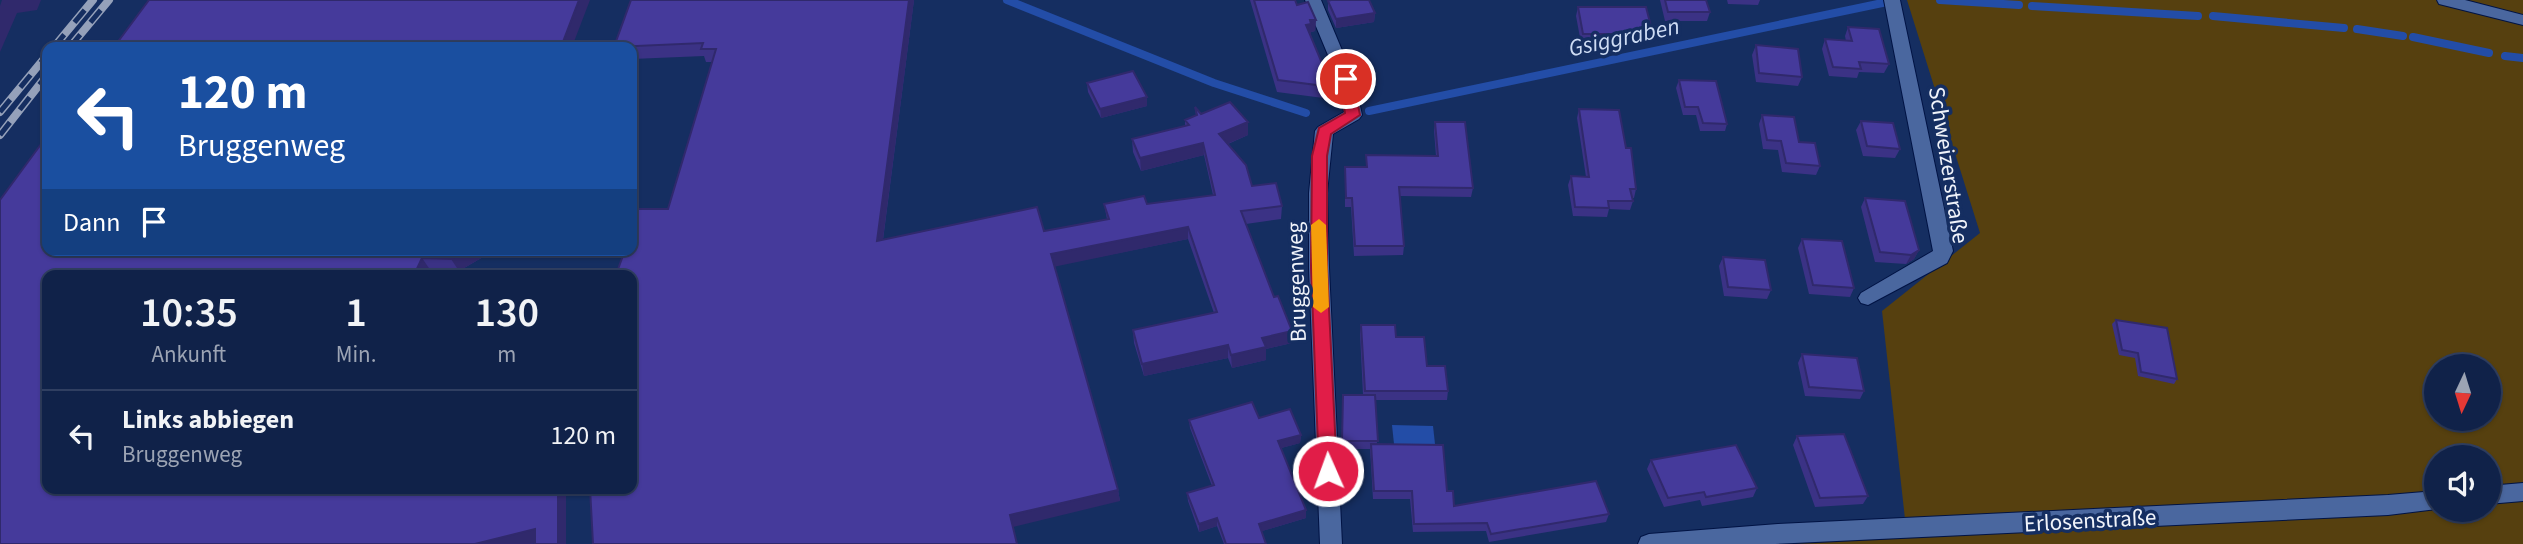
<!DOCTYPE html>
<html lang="de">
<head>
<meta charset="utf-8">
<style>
  :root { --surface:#102249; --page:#192a50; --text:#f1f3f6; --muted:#9ca4b4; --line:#303f61 }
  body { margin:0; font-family:"Source Sans 3",sans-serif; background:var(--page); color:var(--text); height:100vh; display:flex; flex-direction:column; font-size:26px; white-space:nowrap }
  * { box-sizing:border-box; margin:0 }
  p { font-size:23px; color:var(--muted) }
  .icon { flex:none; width:38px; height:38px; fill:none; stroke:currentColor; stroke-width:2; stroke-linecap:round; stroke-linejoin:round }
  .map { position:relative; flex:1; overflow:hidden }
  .panel { position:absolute; left:42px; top:270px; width:595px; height:224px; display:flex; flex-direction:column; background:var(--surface); border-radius:14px; box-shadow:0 2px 5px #0004,0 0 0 2px var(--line) }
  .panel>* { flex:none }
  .top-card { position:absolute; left:42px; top:42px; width:595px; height:214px; border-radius:14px; box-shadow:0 2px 5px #0004,0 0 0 2px var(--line); background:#1a4fa0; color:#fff; overflow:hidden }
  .needle { width:46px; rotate:184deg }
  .controls { position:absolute; left:2424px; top:354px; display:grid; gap:14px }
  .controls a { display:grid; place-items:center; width:77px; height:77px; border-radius:50%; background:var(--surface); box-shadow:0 2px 5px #0004,0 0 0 2px var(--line); font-size:35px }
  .pin { position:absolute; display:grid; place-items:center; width:60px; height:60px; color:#fff; margin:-30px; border:4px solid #fff; border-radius:50%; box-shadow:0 2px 7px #0007 }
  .me { position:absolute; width:77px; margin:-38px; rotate:358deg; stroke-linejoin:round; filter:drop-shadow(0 0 5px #0008) }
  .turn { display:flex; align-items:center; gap:24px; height:147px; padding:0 21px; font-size:32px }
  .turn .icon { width:91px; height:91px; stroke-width:2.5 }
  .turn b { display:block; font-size:49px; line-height:60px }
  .then { display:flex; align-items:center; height:66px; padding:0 21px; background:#0003; gap:14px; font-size:26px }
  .eta { display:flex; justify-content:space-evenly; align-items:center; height:119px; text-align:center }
  .eta b { font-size:42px; font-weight:600; line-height:49px }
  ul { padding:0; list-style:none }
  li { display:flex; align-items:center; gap:21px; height:91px; padding:0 21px; border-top:2px solid var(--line) }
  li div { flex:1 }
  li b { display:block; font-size:26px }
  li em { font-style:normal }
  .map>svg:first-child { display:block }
  .green { fill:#56400f; fill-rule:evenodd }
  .water { fill:#234da7 }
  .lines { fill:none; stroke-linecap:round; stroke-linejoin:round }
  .stream { stroke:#234da7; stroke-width:8 }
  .minor-casing { stroke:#011344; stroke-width:2 }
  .secondary-casing { stroke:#011344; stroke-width:2 }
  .minor { fill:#4a679f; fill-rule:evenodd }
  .secondary { fill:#4a679f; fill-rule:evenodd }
  .rail-casing { stroke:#95a1ba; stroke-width:8 }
  .rail { stroke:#152e61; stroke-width:5; stroke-dasharray:16; stroke-linecap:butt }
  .wall { fill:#3b3285 }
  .shaded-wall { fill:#30296c }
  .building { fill:#453a9b; stroke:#30296c; stroke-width:2 }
  .route { fill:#e11d48; stroke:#92132f; stroke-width:2 }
  .slow { fill:#f59e0b }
  .labels { text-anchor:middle; stroke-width:7; stroke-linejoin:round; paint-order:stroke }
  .street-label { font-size:23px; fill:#f0f3fa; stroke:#152e61 }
  .water-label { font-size:24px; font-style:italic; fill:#cedcf4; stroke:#152e61 }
</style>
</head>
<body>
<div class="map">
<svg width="2523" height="544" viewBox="0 0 2523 544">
  <rect width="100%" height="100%" fill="#152e61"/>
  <path class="green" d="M 1907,0 L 2523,0 L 2523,544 L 1770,544 L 1906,528 L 1882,311 L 1980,233 ZM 2436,366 L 2488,366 L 2488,418 L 2436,418 ZM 2436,457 L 2488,457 L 2488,509 L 2436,509 Z"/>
  <path class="water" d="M 1392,425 L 1433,426 L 1435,444 L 1394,444 Z"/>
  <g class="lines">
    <path class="stream" d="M 1007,0 L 1214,83 L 1306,113
      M 1940,0 L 2019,5
      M 2032,6 L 2198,16
      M 2213,16 L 2344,28
      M 2357,29 L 2403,36
      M 2413,37 L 2489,53
      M 2505,56 L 2523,58
      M 1369,111 L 1887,2"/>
    <defs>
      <path id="minor" d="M 1305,0 L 1321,0 L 1354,79 L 1362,115 L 1359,119 L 1333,134 L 1327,193 L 1329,268 L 1342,544 L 1320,544 L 1309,268 L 1309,193 L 1315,131 L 1318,127 L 1344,112 L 1338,79 Z
        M 1884,0 L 1900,0 L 1953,251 L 1947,263 L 1868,305 L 1861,303 L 1858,298 L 1861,293 L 1933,251 Z
        M 2523,483 L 2523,501 L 2488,504 L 2488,486 Z
        M 2436,491 L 2437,509 L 2388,515 L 1775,544 L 1638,544 L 1641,537 L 1649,534 L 1778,524 L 2388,495 Z"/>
      <path id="secondary" d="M 2437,0 L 2465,0 L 2523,15 L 2523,25 L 2439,4 Z"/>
    </defs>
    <use href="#minor" class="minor-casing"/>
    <use href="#secondary" class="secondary-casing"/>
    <use href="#minor" class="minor"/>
    <use href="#secondary" class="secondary"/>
    <defs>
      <path id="rail" d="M 54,47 L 93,0
        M 70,47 L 109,0
        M 0,112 L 47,55
        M 0,135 L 47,75"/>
    </defs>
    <use href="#rail" class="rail-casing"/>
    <use href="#rail" class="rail"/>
  </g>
  <path class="wall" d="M 914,0 L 883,240 L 1044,231 L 1107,219 L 1104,204 L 1147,204 L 1213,195 L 1204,155 L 1141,171 L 1133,152 L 1132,139 L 1185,126 L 1185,120 L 1196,116 L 1195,107 L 1201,114 L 1248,135 L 1228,144 L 1252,186 L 1282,206 L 1281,219 L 1246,224 L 1274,297 L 1292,331 L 1292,343 L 1266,349 L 1266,360 L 1232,368 L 1228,358 L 1144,376 L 1134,343 L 1133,330 L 1214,313 L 1188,239 L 1054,266 L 1118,490 L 1120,501 L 617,272 L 668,209 L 712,62 L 706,62 L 704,56 L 632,59 L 632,47 L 614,47 Z
    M 1250,0 L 1295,0 L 1297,5 L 1316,20 L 1315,31 L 1311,32 L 1311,36 L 1332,87 L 1331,99 L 1277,92 Z
    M 1660,0 L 1706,0 L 1710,12 L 1707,21 L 1665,21 Z
    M 1727,0 L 1760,0 L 1758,5 L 1728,4 Z
    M 1328,1 L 1375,13 L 1374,22 L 1336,28 L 1328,10 Z
    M 1578,7 L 1653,34 L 1651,43 L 1581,43 L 1576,16 Z
    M 1848,27 L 1889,64 L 1884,73 L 1859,72 L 1857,78 L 1829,76 L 1822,49 L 1825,39 L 1846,41 L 1845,36 Z
    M 1756,45 L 1802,77 L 1798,86 L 1756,82 L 1752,55 Z
    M 1679,80 L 1727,124 L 1725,131 L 1700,131 L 1696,115 L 1683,115 L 1676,88 Z
    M 1087,83 L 1147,97 L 1147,106 L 1101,118 L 1088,92 Z
    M 1579,109 L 1626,148 L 1636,189 L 1634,198 L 1632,198 L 1633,201 L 1630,210 L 1609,209 L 1607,217 L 1573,216 L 1568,185 L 1571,176 L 1586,177 L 1577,118 Z
    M 1762,115 L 1799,142 L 1820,166 L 1816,175 L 1782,172 L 1778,150 L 1763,149 L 1759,124 Z
    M 1861,121 L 1900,149 L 1895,158 L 1863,156 L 1856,130 Z
    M 1435,122 L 1473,188 L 1471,197 L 1400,196 L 1404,246 L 1403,255 L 1354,256 L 1351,207 L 1345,207 L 1345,167 L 1366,167 L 1366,155 L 1436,156 L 1434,131 Z
    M 47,136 L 47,250 L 495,250 L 459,271 L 431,271 L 429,275 L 47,275 L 47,488 L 566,488 L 566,544 L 535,544 L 535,543 L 531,544 L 0,544 L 0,200 Z
    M 1865,198 L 1919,250 L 1914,259 L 1906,264 L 1875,262 L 1861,207 Z
    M 1802,239 L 1854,288 L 1850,297 L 1809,294 L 1798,248 Z
    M 1723,257 L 1771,290 L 1767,299 L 1724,296 L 1719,266 Z
    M 2116,320 L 2177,379 L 2174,384 L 2138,376 L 2135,358 L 2119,355 L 2112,324 Z
    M 1361,325 L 1396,337 L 1427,366 L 1448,391 L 1447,400 L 1375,400 L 1377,444 L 1447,491 L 1454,506 L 1609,514 L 1606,522 L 1489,542 L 1486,531 L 1413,532 L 1410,499 L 1373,499 L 1370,449 L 1342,449 L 1343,395 L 1363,395 L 1360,334 Z
    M 1802,354 L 1864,391 L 1860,399 L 1805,396 L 1798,363 Z
    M 1259,418 L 1301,435 L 1300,443 L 1281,448 L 1306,518 L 1262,531 L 1266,544 L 1224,544 L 1217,526 L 1199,532 L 1188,501 L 1187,493 L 1212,486 L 1190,428 L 1189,420 Z
    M 1797,436 L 1868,496 L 1863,504 L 1815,507 L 1793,445 Z
    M 1651,460 L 1757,488 L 1753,497 L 1702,506 L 1700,500 L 1664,507 L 1647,469 Z"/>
  <path class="shaded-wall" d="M 2,0 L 41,0 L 37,10 L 17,13 L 0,52 L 0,6 Z
    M 579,0 L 590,0 L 572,47 L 561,47 Z
    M 909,0 L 914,0 L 881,254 L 877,241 Z
    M 1375,13 L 1374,22 L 1336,28 L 1336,19 Z
    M 1310,20 L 1316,20 L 1315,31 L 1311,32 L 1311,36 L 1306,25 Z
    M 1147,97 L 1147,106 L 1101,118 L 1100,109 Z
    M 1248,122 L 1248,135 L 1220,147 L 1219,134 Z
    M 1203,143 L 1204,155 L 1141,171 L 1140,158 Z
    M 1188,227 L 1188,239 L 1053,267 L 1051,254 Z
    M 465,250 L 495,250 L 459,271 L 451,259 Z
    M 1919,250 L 1914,259 L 1906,264 L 1911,255 Z
    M 422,258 L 431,271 L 429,275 L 414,275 Z
    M 1292,331 L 1292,343 L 1266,349 L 1266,360 L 1232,368 L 1231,355 L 1262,338 Z
    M 1228,345 L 1228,358 L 1144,376 L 1142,364 Z
    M 1301,435 L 1300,443 L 1278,449 L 1278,441 Z
    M 558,488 L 566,488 L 566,544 L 558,544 Z
    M 1118,490 L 1120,501 L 1013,527 L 1010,515 Z
    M 1306,510 L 1306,518 L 1259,532 L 1259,524 Z
    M 1217,518 L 1217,526 L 1199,532 L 1199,524 Z
    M 535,529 L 544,541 L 531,544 L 475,544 Z"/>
  <path class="building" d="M 149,0 L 579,0 L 561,47 L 114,47 Z
    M 631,0 L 909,0 L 877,241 L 1037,207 L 1044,231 L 1109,219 L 1104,204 L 1144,196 L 1147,204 L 1215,195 L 1203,143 L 1140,158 L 1132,139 L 1189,125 L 1185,120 L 1197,115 L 1195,107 L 1201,114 L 1230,102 L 1248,122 L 1219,134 L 1246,165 L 1252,186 L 1276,183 L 1282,206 L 1241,211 L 1274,297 L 1278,296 L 1292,331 L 1262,338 L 1266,347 L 1231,355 L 1228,345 L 1142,364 L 1133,330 L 1217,312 L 1188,227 L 1051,254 L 1118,490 L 1010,515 L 1017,544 L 593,544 L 590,488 L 632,488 L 632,275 L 606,275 L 617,272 L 625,250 L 632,250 L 632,228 L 638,209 L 668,209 L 716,49 L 701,49 L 703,43 L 614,47 Z
    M 1254,0 L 1295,0 L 1297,5 L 1308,2 L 1316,20 L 1310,20 L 1311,24 L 1306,25 L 1332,87 L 1278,80 Z
    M 1331,0 L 1369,0 L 1375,13 L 1336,19 L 1328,1 Z
    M 1665,0 L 1706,0 L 1710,12 L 1668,12 Z
    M 1578,7 L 1646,7 L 1653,34 L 1583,34 Z
    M 1848,27 L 1879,29 L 1889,64 L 1859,62 L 1861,69 L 1833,67 L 1825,39 L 1852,41 Z
    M 1756,45 L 1798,49 L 1802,77 L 1759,73 Z
    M 1133,71 L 1147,97 L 1100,109 L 1087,83 Z
    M 1679,80 L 1716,81 L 1727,124 L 1703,123 L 1698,107 L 1685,107 Z
    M 1579,109 L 1619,110 L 1626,148 L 1631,148 L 1636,189 L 1630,189 L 1633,201 L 1608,201 L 1609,208 L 1575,207 L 1571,176 L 1589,177 Z
    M 1762,115 L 1794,117 L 1799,142 L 1815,143 L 1820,166 L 1786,163 L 1781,141 L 1767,140 Z
    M 1861,121 L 1893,123 L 1900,149 L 1867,146 Z
    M 1435,122 L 1465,122 L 1473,188 L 1399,187 L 1404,246 L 1355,246 L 1352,198 L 1346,198 L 1345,167 L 1367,167 L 1366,155 L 1438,156 Z
    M 47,136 L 47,250 L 465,250 L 451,259 L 422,258 L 414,275 L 47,275 L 47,488 L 558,488 L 558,544 L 535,544 L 535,529 L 475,544 L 0,544 L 0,200 Z
    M 1865,198 L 1905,201 L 1919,250 L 1911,255 L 1880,252 Z
    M 1802,239 L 1842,241 L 1854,288 L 1813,285 Z
    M 1723,257 L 1765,260 L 1771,290 L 1728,287 Z
    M 2116,320 L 2167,328 L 2177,379 L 2141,372 L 2138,353 L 2122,350 Z
    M 1361,325 L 1395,325 L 1396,337 L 1424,337 L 1427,366 L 1445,366 L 1448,391 L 1365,391 Z
    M 1802,354 L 1857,358 L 1864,391 L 1809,387 Z
    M 1343,395 L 1375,395 L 1378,441 L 1342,441 Z
    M 1252,402 L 1259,418 L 1290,409 L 1301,435 L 1278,441 L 1306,510 L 1259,524 L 1266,544 L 1226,544 L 1217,518 L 1199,524 L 1187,493 L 1214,485 L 1189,420 Z
    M 1844,434 L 1868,496 L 1820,498 L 1797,436 Z
    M 1371,444 L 1443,445 L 1447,491 L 1453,491 L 1454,506 L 1596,481 L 1609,514 L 1491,534 L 1487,523 L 1414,524 L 1412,491 L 1374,491 Z
    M 1736,445 L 1757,488 L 1706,497 L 1704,492 L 1668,498 L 1651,460 Z"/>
  <path class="route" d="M 1346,74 L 1353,79 L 1360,115 L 1331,134 L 1327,156 L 1327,268 L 1337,471 L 1334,476 L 1328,478 L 1321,476 L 1319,471 L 1311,268 L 1312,156 L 1319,128 L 1345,113 L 1339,79 Z"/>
  <path class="slow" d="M 1319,219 L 1326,225 L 1329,307 L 1321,313 L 1313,307 L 1311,225 Z"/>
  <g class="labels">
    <g class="street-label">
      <text transform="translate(1949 165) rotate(81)" y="8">Schweizerstraße</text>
      <text transform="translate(1296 282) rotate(-92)" y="8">Bruggenweg</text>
      <text transform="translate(2090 520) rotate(-3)" y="8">Erlosenstraße</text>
    </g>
    <g class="water-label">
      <text transform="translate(1624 37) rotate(-12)" y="8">Gsiggraben</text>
    </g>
  </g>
</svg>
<div class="controls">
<a><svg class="needle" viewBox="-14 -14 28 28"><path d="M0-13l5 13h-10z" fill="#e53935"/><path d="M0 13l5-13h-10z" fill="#9ca4b4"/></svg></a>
<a><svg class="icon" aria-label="sound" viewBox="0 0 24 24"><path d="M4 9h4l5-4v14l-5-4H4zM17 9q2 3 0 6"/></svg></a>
</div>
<div class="pin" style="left:1346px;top:79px;background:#d93025"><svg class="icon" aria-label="arrive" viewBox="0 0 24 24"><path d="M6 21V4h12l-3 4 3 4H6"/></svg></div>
<svg class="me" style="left:1328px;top:471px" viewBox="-20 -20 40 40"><circle r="17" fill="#e11d48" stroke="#fff" stroke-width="3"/><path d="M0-11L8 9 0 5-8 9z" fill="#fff"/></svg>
<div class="top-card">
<div class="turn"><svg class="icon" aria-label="left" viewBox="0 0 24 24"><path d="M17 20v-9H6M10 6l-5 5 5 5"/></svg><div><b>120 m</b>Bruggenweg</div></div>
<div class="then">Dann<svg class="icon" aria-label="arrive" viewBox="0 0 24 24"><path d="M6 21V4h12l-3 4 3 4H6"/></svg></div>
</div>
<section class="panel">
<div class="eta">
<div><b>10:35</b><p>Ankunft</p></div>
<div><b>1</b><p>Min.</p></div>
<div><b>130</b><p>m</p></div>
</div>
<ul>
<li><svg class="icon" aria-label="left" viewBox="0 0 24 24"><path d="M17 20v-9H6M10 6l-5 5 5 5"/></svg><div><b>Links abbiegen</b><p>Bruggenweg</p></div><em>120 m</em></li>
</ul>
</section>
</div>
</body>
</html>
